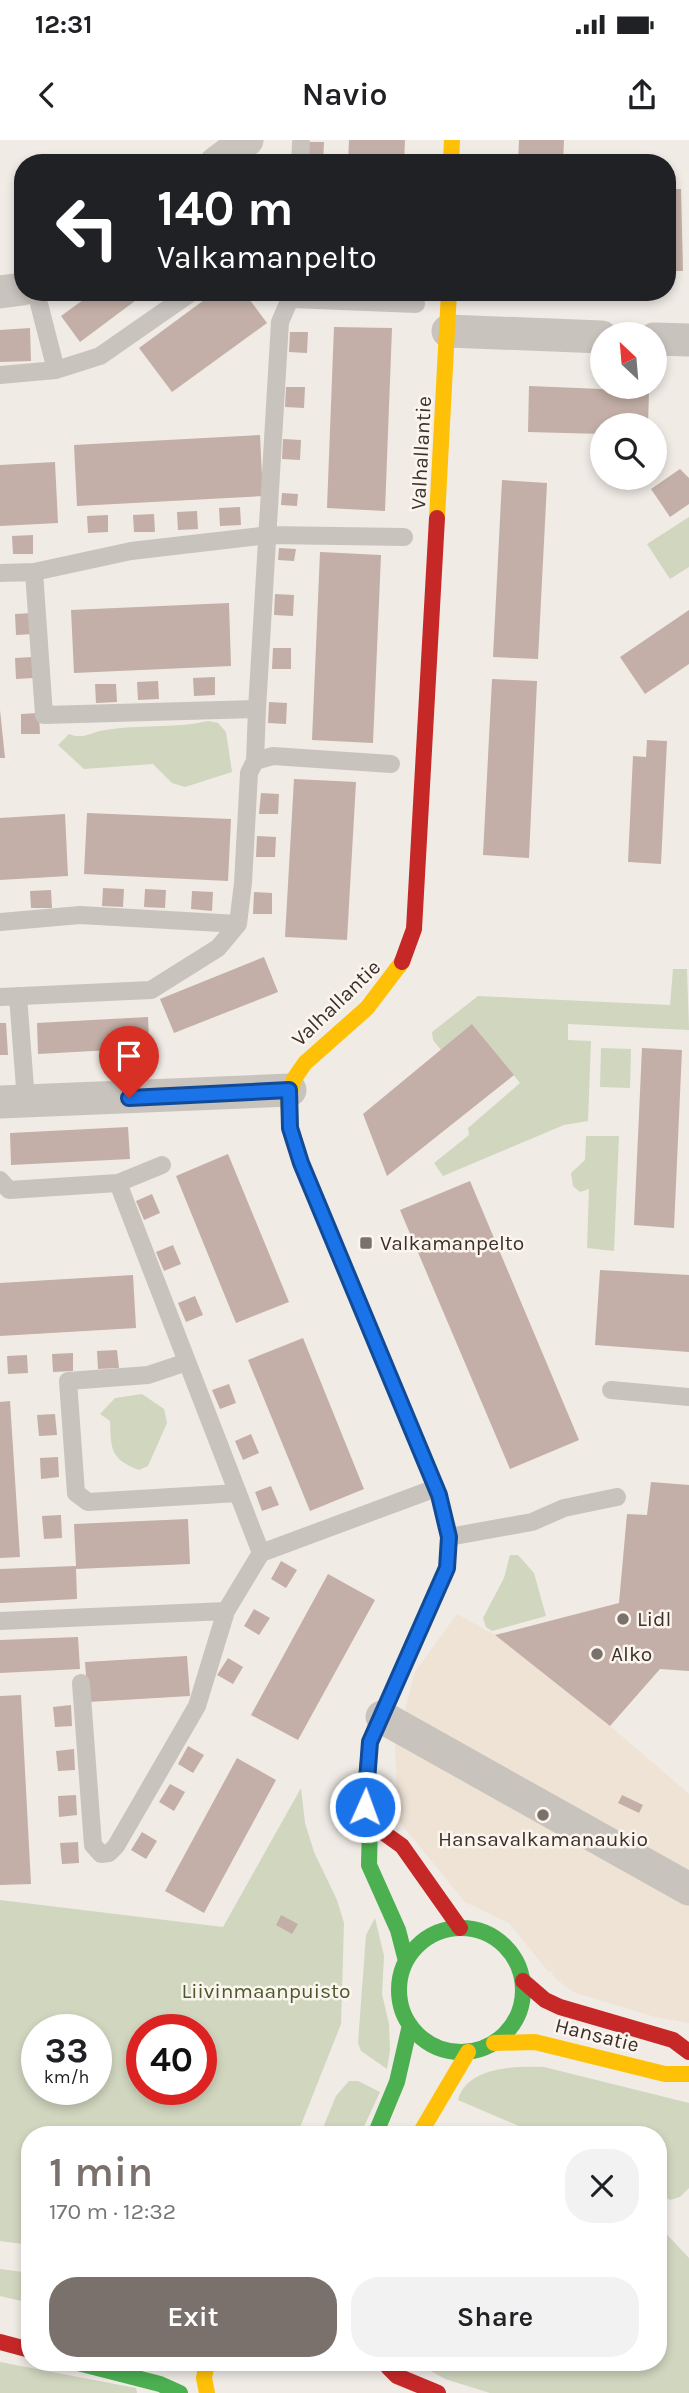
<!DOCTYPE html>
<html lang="en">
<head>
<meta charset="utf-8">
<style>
  :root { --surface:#fff; --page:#f2f2f2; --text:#202124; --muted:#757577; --accent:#7a716c }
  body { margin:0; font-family:Karla,sans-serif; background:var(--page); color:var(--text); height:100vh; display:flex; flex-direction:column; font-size:26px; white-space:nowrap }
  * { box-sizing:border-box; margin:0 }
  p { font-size:23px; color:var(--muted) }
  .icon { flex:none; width:38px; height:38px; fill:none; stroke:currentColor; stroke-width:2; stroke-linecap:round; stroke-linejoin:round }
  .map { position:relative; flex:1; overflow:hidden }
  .sheet { position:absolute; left:21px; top:1986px; width:646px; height:245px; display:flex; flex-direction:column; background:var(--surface); border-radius:28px; box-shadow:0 4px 10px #0003 }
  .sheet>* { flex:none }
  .banner { position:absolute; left:14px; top:14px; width:662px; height:147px; border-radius:28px; box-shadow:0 4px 10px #0003; background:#202124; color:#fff; overflow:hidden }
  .needle { width:46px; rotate:334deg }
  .controls { position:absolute; left:590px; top:182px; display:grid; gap:14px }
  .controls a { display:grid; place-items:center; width:77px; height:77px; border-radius:50%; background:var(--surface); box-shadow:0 4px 10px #0003; font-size:35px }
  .speed { position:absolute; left:21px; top:1874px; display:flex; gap:14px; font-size:35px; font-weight:700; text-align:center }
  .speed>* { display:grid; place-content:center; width:91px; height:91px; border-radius:50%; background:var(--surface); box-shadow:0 4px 10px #0003; line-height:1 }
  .speed small { font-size:18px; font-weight:400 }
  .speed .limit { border:10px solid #d22; background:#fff; color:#111 }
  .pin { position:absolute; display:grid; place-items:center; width:60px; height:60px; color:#fff; margin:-72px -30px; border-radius:50% 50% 50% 0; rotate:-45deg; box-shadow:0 0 7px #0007 }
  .pin .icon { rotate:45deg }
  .me { position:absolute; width:77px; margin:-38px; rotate:2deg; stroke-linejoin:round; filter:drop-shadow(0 0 5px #0008) }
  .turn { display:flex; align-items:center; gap:24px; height:147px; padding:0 28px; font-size:32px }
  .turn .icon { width:91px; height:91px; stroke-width:2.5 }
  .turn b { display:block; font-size:49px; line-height:60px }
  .round { display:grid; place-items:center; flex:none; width:74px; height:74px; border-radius:28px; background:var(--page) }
  .overview { display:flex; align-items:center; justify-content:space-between; height:119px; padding:0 28px }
  h1 { font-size:42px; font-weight:600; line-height:52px; color:var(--accent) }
  .action { display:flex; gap:14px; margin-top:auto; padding:14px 28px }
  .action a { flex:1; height:80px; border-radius:28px; background:var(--accent); color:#fff; font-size:28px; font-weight:600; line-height:80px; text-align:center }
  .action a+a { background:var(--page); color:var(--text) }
  .status { display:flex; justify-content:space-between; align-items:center; height:49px; padding:0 35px; background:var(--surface); direction:ltr }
  .status svg { height:19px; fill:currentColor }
  header { display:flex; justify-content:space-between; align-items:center; height:91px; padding:0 28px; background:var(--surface); font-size:32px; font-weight:600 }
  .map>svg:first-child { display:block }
  .green { fill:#d1d6bf; fill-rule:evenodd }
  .plaza { fill:#eee3d5 }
  .building { fill:#c3afa7 }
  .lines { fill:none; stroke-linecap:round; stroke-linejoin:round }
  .lane { stroke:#c9c3be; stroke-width:18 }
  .street { stroke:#c9c3be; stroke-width:33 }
  .fast { stroke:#4caf50; stroke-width:16 }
  .slow { stroke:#ffc107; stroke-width:16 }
  .jam { stroke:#c62828; stroke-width:16 }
  .route-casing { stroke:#114b97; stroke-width:18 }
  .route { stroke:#1a73e8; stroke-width:12 }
  .poi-dot { fill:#7a716c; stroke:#fbf5ee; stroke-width:2.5 }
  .labels { text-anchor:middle; stroke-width:5; stroke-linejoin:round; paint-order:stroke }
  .street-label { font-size:21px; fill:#3b302b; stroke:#fbf5ee }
  .poi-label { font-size:21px; fill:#3b302b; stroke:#fbf5ee; text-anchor:start }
  .park-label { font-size:21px; fill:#4a5a2e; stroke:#fbf5ee }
</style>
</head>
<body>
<div class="status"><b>12:31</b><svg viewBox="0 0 49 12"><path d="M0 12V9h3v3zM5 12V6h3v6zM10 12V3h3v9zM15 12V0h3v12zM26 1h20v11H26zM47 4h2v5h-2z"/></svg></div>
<header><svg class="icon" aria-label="back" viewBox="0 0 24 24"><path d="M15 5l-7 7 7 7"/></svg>Navio<svg class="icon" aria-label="share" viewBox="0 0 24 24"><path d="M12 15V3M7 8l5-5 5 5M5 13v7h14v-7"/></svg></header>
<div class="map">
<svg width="689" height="2253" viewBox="0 0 689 2253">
  <rect width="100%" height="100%" fill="#f0ebe5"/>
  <path class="green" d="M 689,377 L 689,427 L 670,439 L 647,404 Z
    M 208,581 L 218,583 L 226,592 L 232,632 L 185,647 L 172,643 L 153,624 L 84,629 L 58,605 L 69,594 C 84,600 91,592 105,590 C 140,584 173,589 208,581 Z
    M 673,829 L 687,829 L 689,890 L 568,884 L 568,900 L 591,901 L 588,981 L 564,985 L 443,1036 L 434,1023 L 469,995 L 468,988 L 520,943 L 473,885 L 441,910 L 433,900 L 432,892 L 478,856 L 670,865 Z
    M 601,908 L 631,909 L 630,948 L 600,947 Z
    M 586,996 L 619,996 L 614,1111 L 587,1108 L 589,1049 L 580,1052 L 573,1046 L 571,1033 L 585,1020 Z
    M 142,1254 L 164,1269 L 167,1283 L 148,1326 L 139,1330 C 110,1319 111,1309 110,1281 L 100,1274 L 115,1258 Z
    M 510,1415 L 518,1415 L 534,1433 L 546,1476 L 492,1491 L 486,1487 L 483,1478 L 504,1438 Z
    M 301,1648 L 305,1683 L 314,1712 L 337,1760 L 344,1783 L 341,1884 L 297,1995 L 30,1995 L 30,2105 L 0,2101 L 0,1760 L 223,1787 ZM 37,1890 L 96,1890 L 96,1950 L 37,1950 ZM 142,1890 L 201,1890 L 201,1950 L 142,1950 Z
    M 375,1778 L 384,1816 L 382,1854 L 389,1884 L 390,1910 L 387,1929 L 361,1911 L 358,1903 L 366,1795 Z
    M 544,1927 L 689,1963 L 689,2048 L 680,2057 L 670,2060 L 658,2053 L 658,1995 L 540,1995 L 458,1960 C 467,1926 516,1926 544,1927 Z
    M 349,1941 L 358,1941 L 380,1952 L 360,1995 L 320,1995 L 336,1956 Z
    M 658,2085 L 689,2118 L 689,2253 L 490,2253 L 445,2239 L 417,2223 L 658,2222 Z
    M 0,2129 L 30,2133 L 30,2163 L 0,2156 Z
    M 0,2222 L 136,2248 L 137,2253 L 0,2253 Z"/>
  <path class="plaza" d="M 457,1474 L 495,1495 L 610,1586 L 689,1654 L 689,1883 L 655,1877 L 576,1853 L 566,1847 L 552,1835 L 554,1832 L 548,1831 L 509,1783 L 465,1762 L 398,1680 L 395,1606 L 415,1532 Z"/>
  <path class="building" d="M 349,0 L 405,0 L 404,23 L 348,23 Z
    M 519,0 L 564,0 L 563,23 L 518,23 Z
    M 306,2 L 324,2 L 323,23 L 305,22 Z
    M 667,49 L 681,49 L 683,131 L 667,131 Z
    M 94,152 L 147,152 L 80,202 L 61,176 Z
    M 215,152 L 244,152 L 267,183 L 172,252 L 139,208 Z
    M 334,187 L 392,188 L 385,371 L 327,368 Z
    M 30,188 L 31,221 L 0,222 L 0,190 Z
    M 290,192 L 308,192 L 307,213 L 289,212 Z
    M 529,246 L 649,251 L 648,285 L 602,285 L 602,294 L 528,292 Z
    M 286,247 L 305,247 L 304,268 L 285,267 Z
    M 260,295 L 263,356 L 77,366 L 74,305 Z
    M 283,299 L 301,300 L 300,320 L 282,319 Z
    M 55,322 L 58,383 L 0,386 L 0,325 Z
    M 680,329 L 689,338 L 689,364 L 670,377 L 651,349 Z
    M 502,340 L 547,343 L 538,519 L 493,517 Z
    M 282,353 L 298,354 L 297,366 L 281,365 Z
    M 240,367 L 241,385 L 220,386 L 219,368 Z
    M 197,371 L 198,389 L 178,390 L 177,372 Z
    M 154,374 L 155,392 L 134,392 L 133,375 Z
    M 108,375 L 108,392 L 88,393 L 87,376 Z
    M 33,395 L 33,414 L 13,414 L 12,396 Z
    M 279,408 L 296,409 L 294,421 L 278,420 Z
    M 320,412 L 381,415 L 373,603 L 312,600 Z
    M 275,454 L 294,455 L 293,476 L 274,475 Z
    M 229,463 L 231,526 L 74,533 L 71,470 Z
    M 689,470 L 689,524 L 645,554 L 620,517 Z
    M 33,473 L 34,494 L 16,495 L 15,474 Z
    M 273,508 L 291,508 L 291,529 L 272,529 Z
    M 33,517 L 34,538 L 16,539 L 15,518 Z
    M 215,537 L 215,555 L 194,556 L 193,538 Z
    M 492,539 L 537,541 L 529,718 L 483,715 Z
    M 158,541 L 159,559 L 138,560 L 137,542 Z
    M 95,544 L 116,544 L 117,562 L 96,563 Z
    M 269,562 L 287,563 L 286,584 L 268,583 Z
    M 0,570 L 5,618 L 0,618 Z
    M 39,573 L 40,594 L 21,594 L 21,574 Z
    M 647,600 L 667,601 L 661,724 L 628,722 L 633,616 L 646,617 Z
    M 294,639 L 356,642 L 347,800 L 285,797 Z
    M 261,653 L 279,654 L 278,674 L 259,674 Z
    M 87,673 L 231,679 L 228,741 L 84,734 Z
    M 65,674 L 68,736 L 0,740 L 0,678 Z
    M 257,696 L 276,697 L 275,717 L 256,717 Z
    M 103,748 L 124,749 L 123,767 L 102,766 Z
    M 145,749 L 166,750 L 165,768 L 144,767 Z
    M 51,750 L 52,768 L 31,768 L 30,751 Z
    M 192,751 L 213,752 L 212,771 L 191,769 Z
    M 254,752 L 272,753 L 272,774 L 253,774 Z
    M 264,817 L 278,852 L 174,893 L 160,859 Z
    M 148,877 L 149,901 L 128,903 L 129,909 L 38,914 L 37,883 Z
    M 0,883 L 6,883 L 8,915 L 0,915 Z
    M 472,884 L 514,935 L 387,1036 L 363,974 Z
    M 642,908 L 682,910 L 674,1088 L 634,1085 Z
    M 128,987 L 130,1019 L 11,1025 L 10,993 Z
    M 228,1014 L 289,1162 L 236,1183 L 176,1036 Z
    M 470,1041 L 579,1300 L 510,1329 L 400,1070 Z
    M 152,1054 L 160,1073 L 144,1080 L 136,1061 Z
    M 173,1105 L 181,1124 L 164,1131 L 156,1112 Z
    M 600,1130 L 689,1135 L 689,1212 L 595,1205 Z
    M 133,1135 L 136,1188 L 0,1196 L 0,1143 Z
    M 195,1156 L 203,1175 L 186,1182 L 178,1163 Z
    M 303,1198 L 364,1349 L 310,1371 L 248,1220 Z
    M 117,1210 L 119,1228 L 98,1229 L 97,1211 Z
    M 73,1213 L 73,1231 L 53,1232 L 52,1214 Z
    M 27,1215 L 28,1233 L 8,1234 L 7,1216 Z
    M 229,1244 L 236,1263 L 220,1269 L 212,1250 Z
    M 10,1261 L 20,1417 L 0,1418 L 0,1262 Z
    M 55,1274 L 57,1295 L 39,1296 L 37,1275 Z
    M 251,1294 L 259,1313 L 243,1320 L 235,1301 Z
    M 58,1317 L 59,1337 L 41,1339 L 40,1318 Z
    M 651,1342 L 689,1345 L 689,1531 L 660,1529 L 610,1586 L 495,1495 L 619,1463 L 627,1374 L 647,1375 Z
    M 271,1346 L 279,1365 L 262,1371 L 255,1352 Z
    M 61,1375 L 62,1398 L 44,1399 L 42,1376 Z
    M 188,1379 L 190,1424 L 76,1429 L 77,1459 L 0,1463 L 0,1429 L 76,1426 L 74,1384 Z
    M 281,1421 L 297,1430 L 286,1448 L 271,1439 Z
    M 328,1434 L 375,1460 L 298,1600 L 251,1575 Z
    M 254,1469 L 270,1478 L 259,1495 L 244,1486 Z
    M 78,1497 L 80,1529 L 0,1533 L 0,1500 Z
    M 187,1516 L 190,1556 L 88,1562 L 85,1522 Z
    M 228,1518 L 243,1527 L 233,1544 L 217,1535 Z
    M 21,1555 L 31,1744 L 0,1745 L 0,1556 Z
    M 71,1565 L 72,1586 L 55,1587 L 53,1567 Z
    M 188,1606 L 204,1615 L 193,1633 L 178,1624 Z
    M 74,1609 L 75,1630 L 58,1631 L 56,1611 Z
    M 237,1618 L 276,1640 L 204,1773 L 165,1751 Z
    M 170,1644 L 185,1652 L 174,1671 L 159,1662 Z
    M 76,1655 L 77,1675 L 59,1677 L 58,1656 Z
    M 622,1655 L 643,1665 L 639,1673 L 618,1663 Z
    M 142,1692 L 157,1701 L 146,1719 L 131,1710 Z
    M 78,1702 L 79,1723 L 62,1724 L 60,1703 Z
    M 281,1775 L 298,1784 L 292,1794 L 276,1785 Z"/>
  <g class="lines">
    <path class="lane" d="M 300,23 L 301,3
      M 36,152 L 56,230
      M 292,159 L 416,164
      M 0,235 L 56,230 L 100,216 L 192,152
      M 34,432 L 44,575 L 257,569 L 280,182 L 293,152
      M 0,433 L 34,432 L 131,411 L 269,395 L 404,397
      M 255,621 L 257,569
      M 0,782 L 80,775 L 238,784
      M 18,856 L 26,961
      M 0,857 L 151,850 L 218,808 L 238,784 L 243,743 L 249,633 L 255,621 L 273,616 L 391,624
      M 0,1040 L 9,1050 L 118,1043 L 162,1025
      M 118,1043 L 261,1413
      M 187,1222 L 148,1235 L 68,1241 L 76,1353 L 88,1362 L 238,1353
      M 611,1250 L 689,1257
      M 449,1397 L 532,1382 L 564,1368 L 617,1357
      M 0,1481 L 226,1471 L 261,1413 L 436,1348
      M 81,1543 L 93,1705 L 101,1714 L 109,1713 L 116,1706 L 197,1566 L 226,1471"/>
    <path class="street" d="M 216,23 L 247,0
      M 0,152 L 23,149
      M 448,191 L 602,197
      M 654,199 L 689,200
      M 0,962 L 290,950
      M 382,1577 L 689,1749"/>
    <path class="fast" d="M 376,1204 L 439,1355 L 449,1397 L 447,1428 L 370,1602 L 366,1639 L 365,1667 L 370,1683 L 369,1725 L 398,1790 L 406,1821
      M399 1850a62 62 0 1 1 124 0a62 62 0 1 1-124 0Z
      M 375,1995 L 397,1942 L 410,1885
      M 74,2222 L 160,2244 L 180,2253"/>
    <path class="slow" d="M 451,23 L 452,0
      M 437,378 L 449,152
      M 376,1204 L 301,1023 L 290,987 L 288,958 L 294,939 L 305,923 L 367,868 L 402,822
      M 494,1903 L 535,1902 L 665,1934 L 689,1934
      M 419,1995 L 468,1912
      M 207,2222 L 204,2238 L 207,2253"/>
    <path class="jam" d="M 402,822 L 414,789 L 437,378
      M 370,1683 L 402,1706 L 460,1788
      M 523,1841 L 545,1860 L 560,1867 L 673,1900 L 689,1912
      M 0,2202 L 30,2210
      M 388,2227 L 397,2236 L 438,2253"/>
  </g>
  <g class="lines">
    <defs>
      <path id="route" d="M 129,958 L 289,950 L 290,988 L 301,1023 L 439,1355 L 449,1397 L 447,1428 L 370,1602 L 365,1667"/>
    </defs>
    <use href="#route" class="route-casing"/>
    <use href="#route" class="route"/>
  </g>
  <g class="poi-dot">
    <rect x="359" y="1096" width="14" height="14" rx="3.5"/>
    <circle cx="623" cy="1479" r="7"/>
    <circle cx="597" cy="1514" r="7"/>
    <circle cx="543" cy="1675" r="7"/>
  </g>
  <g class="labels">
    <g class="street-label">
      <text transform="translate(421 313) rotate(-87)" y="7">Valhallantie</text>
      <text transform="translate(336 863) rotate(-44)" y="7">Valhallantie</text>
      <text transform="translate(597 1895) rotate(14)" y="7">Hansatie</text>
    </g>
    <g class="poi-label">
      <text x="380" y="1110">Valkamanpelto</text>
      <text x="637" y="1486">Lidl</text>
      <text x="611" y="1521">Alko</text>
      <text x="543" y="1706" text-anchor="middle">Hansavalkamanaukio</text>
    </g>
    <g class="park-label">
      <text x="266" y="1858">Liivinmaanpuisto</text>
    </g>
  </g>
</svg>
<div class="controls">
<a><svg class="needle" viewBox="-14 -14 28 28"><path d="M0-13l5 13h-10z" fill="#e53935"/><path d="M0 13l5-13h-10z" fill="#757577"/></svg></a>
<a><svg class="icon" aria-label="search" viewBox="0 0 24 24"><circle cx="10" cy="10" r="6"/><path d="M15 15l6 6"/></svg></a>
</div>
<div class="speed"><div>33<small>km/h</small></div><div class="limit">40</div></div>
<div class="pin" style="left:129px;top:958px;background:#d93025"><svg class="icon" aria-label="arrive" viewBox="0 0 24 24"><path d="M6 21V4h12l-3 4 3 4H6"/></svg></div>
<svg class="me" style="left:365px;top:1667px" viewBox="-20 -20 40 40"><circle r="17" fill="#1a73e8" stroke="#fff" stroke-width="3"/><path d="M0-11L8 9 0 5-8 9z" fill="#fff"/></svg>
<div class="banner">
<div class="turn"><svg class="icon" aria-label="left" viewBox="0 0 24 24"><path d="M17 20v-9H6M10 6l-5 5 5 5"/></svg><div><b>140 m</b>Valkamanpelto</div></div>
</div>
<section class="sheet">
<div class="overview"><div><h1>1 min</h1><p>170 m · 12:32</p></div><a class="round"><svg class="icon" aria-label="close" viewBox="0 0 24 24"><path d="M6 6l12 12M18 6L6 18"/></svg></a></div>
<div class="action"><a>Exit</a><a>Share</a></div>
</section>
</div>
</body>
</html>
